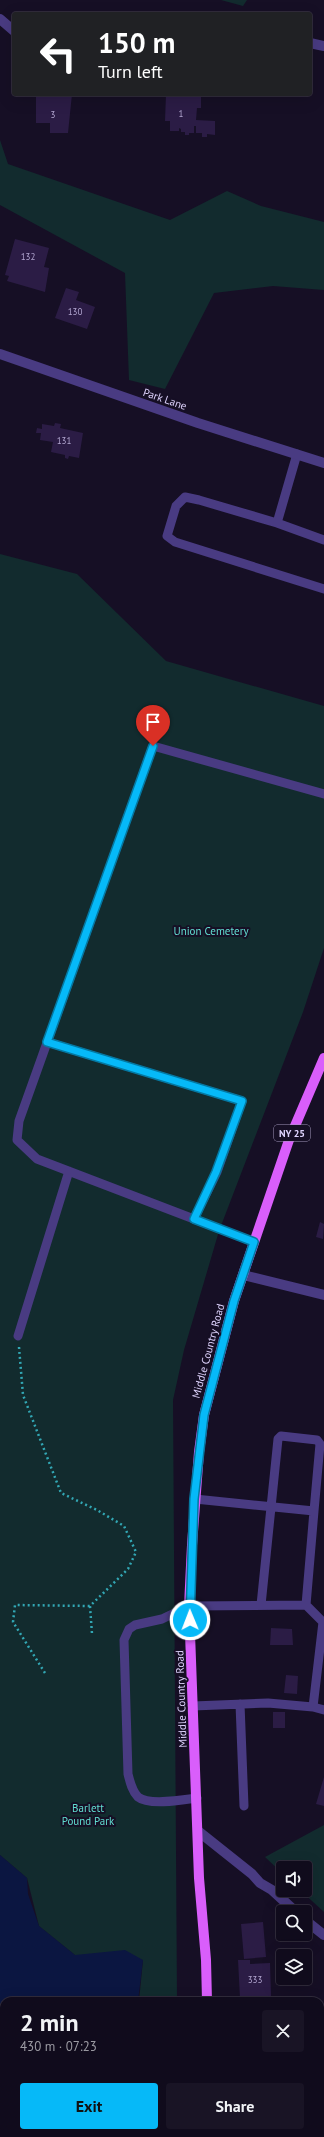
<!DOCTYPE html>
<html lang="en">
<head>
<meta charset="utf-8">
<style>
  :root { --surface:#100b1c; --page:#191425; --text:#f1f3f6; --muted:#9c9ba3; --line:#302b3b; --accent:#06b9f8 }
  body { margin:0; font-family:"PT Sans",sans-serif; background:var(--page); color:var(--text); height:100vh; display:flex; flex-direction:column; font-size:15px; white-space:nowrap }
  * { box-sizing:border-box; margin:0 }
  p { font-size:13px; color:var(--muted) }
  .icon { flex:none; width:22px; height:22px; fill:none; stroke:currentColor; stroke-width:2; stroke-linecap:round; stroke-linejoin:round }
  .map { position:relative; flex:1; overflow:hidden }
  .details { position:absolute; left:0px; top:1997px; width:324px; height:140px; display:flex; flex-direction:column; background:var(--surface); border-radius:12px 12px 0 0; box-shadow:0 4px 16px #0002,0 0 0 1px var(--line) }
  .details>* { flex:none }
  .top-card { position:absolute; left:12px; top:12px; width:300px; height:84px; border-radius:4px; box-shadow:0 4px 16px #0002,0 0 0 1px var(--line); background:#202124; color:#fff; overflow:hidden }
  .tools { position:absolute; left:276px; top:1861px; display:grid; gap:8px }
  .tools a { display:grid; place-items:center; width:36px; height:36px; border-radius:4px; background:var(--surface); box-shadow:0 4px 16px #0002,0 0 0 1px var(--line); font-size:20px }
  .pin { position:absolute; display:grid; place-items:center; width:34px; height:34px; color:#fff; margin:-41px -17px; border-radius:50% 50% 50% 0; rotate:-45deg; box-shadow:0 0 4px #0007 }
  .pin .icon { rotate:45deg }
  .me { position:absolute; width:44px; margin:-22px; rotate:359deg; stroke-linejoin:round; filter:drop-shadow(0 0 3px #0008) }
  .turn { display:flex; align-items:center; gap:14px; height:84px; padding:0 20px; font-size:18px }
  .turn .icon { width:52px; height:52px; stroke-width:2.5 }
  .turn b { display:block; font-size:28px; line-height:34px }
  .round { display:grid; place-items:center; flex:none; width:42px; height:42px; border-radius:4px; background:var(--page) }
  .overview { display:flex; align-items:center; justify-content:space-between; height:68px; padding:0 20px }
  h1 { font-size:24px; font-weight:700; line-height:30px }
  .cta { display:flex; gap:8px; margin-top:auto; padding:8px 20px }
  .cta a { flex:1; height:46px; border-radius:4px; background:var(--accent); color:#111; font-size:16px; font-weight:700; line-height:46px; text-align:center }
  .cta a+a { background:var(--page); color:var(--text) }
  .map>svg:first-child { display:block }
  .green { fill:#122b2e }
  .water { fill:#0b1641 }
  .building { fill:#2b1c45 }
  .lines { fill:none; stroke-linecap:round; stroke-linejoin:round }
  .path { stroke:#32a7b4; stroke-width:2.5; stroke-dasharray:2 3; stroke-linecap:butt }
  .service { stroke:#493b82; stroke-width:9 }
  .minor { stroke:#493b82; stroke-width:10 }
  .tertiary { stroke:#493b82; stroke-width:10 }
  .primary { stroke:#d95efb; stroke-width:10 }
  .route-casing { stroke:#0478a1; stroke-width:10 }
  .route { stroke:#06b9f8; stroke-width:7 }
  .labels { text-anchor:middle; stroke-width:4; stroke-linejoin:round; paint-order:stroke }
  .number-label { font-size:9px; fill:#b2a6d0 }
  .shield { fill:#160f25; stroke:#a399bd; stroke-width:1 }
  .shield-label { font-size:10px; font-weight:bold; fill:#dfd4fe }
  .street-label { font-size:11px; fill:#dfd4fe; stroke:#160f25 }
  .park-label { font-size:11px; fill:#61ddd1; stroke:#160f25 }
</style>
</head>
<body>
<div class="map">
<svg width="324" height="2137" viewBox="0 0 324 2137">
  <rect width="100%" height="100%" fill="#160f25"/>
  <path class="green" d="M 221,0 L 247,0 L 243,6 Z
    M 0,140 L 8,164 L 170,220 L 227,191 L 261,206 L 324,222 L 324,290 L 273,286 L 214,293 L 165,389 L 129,380 L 125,273 L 0,205 Z
    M 0,554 L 77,574 L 166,661 L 324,706 L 324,948 L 303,1012 L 219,1231 L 184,1350 L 173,1400 L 177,2001 L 139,2001 L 143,1960 L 75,1955 L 39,1926 L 27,1878 L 0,1855 Z
    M 324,1825 L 324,1912 L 300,1890 L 305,1890 L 305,1868 L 283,1868 L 283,1874 L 265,1857 Z
    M 0,2082 L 4,2082 L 4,2124 L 0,2123 Z
    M 92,2133 L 178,2133 L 178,2137 L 131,2137 Z"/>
  <path class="water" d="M 0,1855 L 27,1878 L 28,1894 L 39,1926 L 75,1955 L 125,1950 L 143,1960 L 138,2001 L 4,2001 L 4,2088 L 0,2087 Z"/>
  <path class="building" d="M 36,94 L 72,94 L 68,133 L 50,133 L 50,123 L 36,123 Z
    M 166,94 L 201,94 L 201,108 L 197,108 L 196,120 L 215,121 L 215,135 L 207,134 L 207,137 L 202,137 L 202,133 L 196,133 L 196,126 L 194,126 L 194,133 L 189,133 L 189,135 L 185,135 L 185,132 L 181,132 L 181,129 L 179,128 L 179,131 L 170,131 L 170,121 L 165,121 Z
    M 15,239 L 49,248 L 44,267 L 49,268 L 45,292 L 7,281 L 9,276 L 5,275 Z
    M 66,288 L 79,292 L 76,300 L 95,307 L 87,329 L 55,318 Z
    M 55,423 L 61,424 L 60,428 L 83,433 L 79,458 L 69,456 L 68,459 L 65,458 L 65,455 L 51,452 L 53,442 L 40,440 L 41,433 L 36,433 L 37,428 L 42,429 L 42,424 L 54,426 Z
    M 320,1222 L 324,1224 L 323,1239 L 316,1237 Z
    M 271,1628 L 292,1629 L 293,1645 L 270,1645 Z
    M 286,1675 L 298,1676 L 297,1694 L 284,1693 Z
    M 273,1712 L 285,1712 L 285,1728 L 273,1728 Z
    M 324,1777 L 324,1806 L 316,1804 Z
    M 263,1922 L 266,1957 L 244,1959 L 241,1924 Z
    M 238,1960 L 250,1960 L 250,1964 L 270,1963 L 271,1996 L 240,1998 Z"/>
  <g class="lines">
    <path class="path" d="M 19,1347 L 23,1395 L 61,1493 L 97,1510 L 124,1526 L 136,1552 L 128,1569 L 90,1606 L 92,1634
      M 45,1673 L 13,1622 L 15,1605 L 90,1606"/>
    <path class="service" d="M 297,454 L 277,523 L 324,540
      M 277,523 L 199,500 L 185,497 L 176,506 L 167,536 L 175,542 L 324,589
      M 47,1042 L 242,1101 L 217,1172 L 194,1219
      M 254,1242 L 37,1159 L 17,1140 L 19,1121 L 153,746 L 324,794
      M 18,1336 L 69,1171
      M 195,1499 L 314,1511 L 306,1605 L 189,1606 L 162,1619 L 135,1625 L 129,1629 L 124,1640 L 128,1774 C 130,1782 132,1791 138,1797 C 149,1806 183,1800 197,1798
      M 261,1605 L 278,1439 L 281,1436 L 317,1440 L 320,1444 L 314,1511
      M 240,1704 L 244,1806
      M 193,1706 L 268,1703 L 313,1707 L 323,1622 L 306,1605
      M 313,1707 L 324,1710"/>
    <path class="minor" d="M 0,19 L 14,31
      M 310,43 L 324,46
      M 0,354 L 198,423 L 324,463
      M 243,1275 L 324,1295
      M 198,1831 L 252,1874 L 260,1883 L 272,1890 L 296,1912
      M 305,1920 L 324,1935
      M 320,2132 L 324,2131
      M 285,2137 L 311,2133"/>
    <path class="tertiary" d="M 0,2124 L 4,2124
      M 102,2133 L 136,2137"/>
    <path class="primary" d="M 207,2001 L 206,1960 L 199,1878 L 189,1606 L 192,1545 L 199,1452 L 204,1415 L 234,1301 L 289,1140 L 324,1058
      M 203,2137 L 203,2133"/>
  </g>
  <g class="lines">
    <defs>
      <path id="route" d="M 153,746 L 47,1042 L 242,1101 L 216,1172 L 194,1219 L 254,1242 L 234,1301 L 204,1415 L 194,1499 L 190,1620"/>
    </defs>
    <use href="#route" class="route-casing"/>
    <use href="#route" class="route"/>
  </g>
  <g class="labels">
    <g class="number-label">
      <text x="181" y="117">1</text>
      <text x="53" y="118">3</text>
      <text x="28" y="260">132</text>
      <text x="75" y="315">130</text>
      <text x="64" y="444">131</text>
      <text x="255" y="1983">333</text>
    </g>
    <rect class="shield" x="274" y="1125" width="36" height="16" rx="3"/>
    <g class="shield-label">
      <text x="292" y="1137">NY 25</text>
    </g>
    <g class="street-label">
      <text transform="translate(165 399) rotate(19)" y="4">Park Lane</text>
      <text transform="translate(208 1351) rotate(-75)" y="4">Middle Country Road</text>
      <text transform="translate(181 1699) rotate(-92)" y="4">Middle Country Road</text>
    </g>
    <g class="park-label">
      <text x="211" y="935">Union Cemetery</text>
      <text x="88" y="1812">Barlett<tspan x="88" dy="13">Pound Park</tspan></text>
    </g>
  </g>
</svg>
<div class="tools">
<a><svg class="icon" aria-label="sound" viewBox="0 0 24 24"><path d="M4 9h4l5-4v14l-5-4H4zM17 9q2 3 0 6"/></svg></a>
<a><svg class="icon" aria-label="search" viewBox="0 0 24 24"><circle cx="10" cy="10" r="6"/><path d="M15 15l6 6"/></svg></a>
<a><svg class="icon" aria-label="layers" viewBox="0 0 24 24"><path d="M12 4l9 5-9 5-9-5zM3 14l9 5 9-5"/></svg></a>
</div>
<div class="pin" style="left:153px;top:746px;background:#d93025"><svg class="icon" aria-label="arrive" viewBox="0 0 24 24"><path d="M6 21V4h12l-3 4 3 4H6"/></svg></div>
<svg class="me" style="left:190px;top:1620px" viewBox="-20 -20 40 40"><circle r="17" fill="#06b9f8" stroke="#fff" stroke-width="3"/><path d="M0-11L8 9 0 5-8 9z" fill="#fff"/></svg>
<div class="top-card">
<div class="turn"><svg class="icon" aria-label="left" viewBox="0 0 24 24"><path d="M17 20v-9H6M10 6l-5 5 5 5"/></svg><div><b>150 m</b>Turn left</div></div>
</div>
<section class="details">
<div class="overview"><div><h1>2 min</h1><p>430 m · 07:23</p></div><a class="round"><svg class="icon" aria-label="close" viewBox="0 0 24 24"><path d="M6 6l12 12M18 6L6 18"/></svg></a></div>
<div class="cta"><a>Exit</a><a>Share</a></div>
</section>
</div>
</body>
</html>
